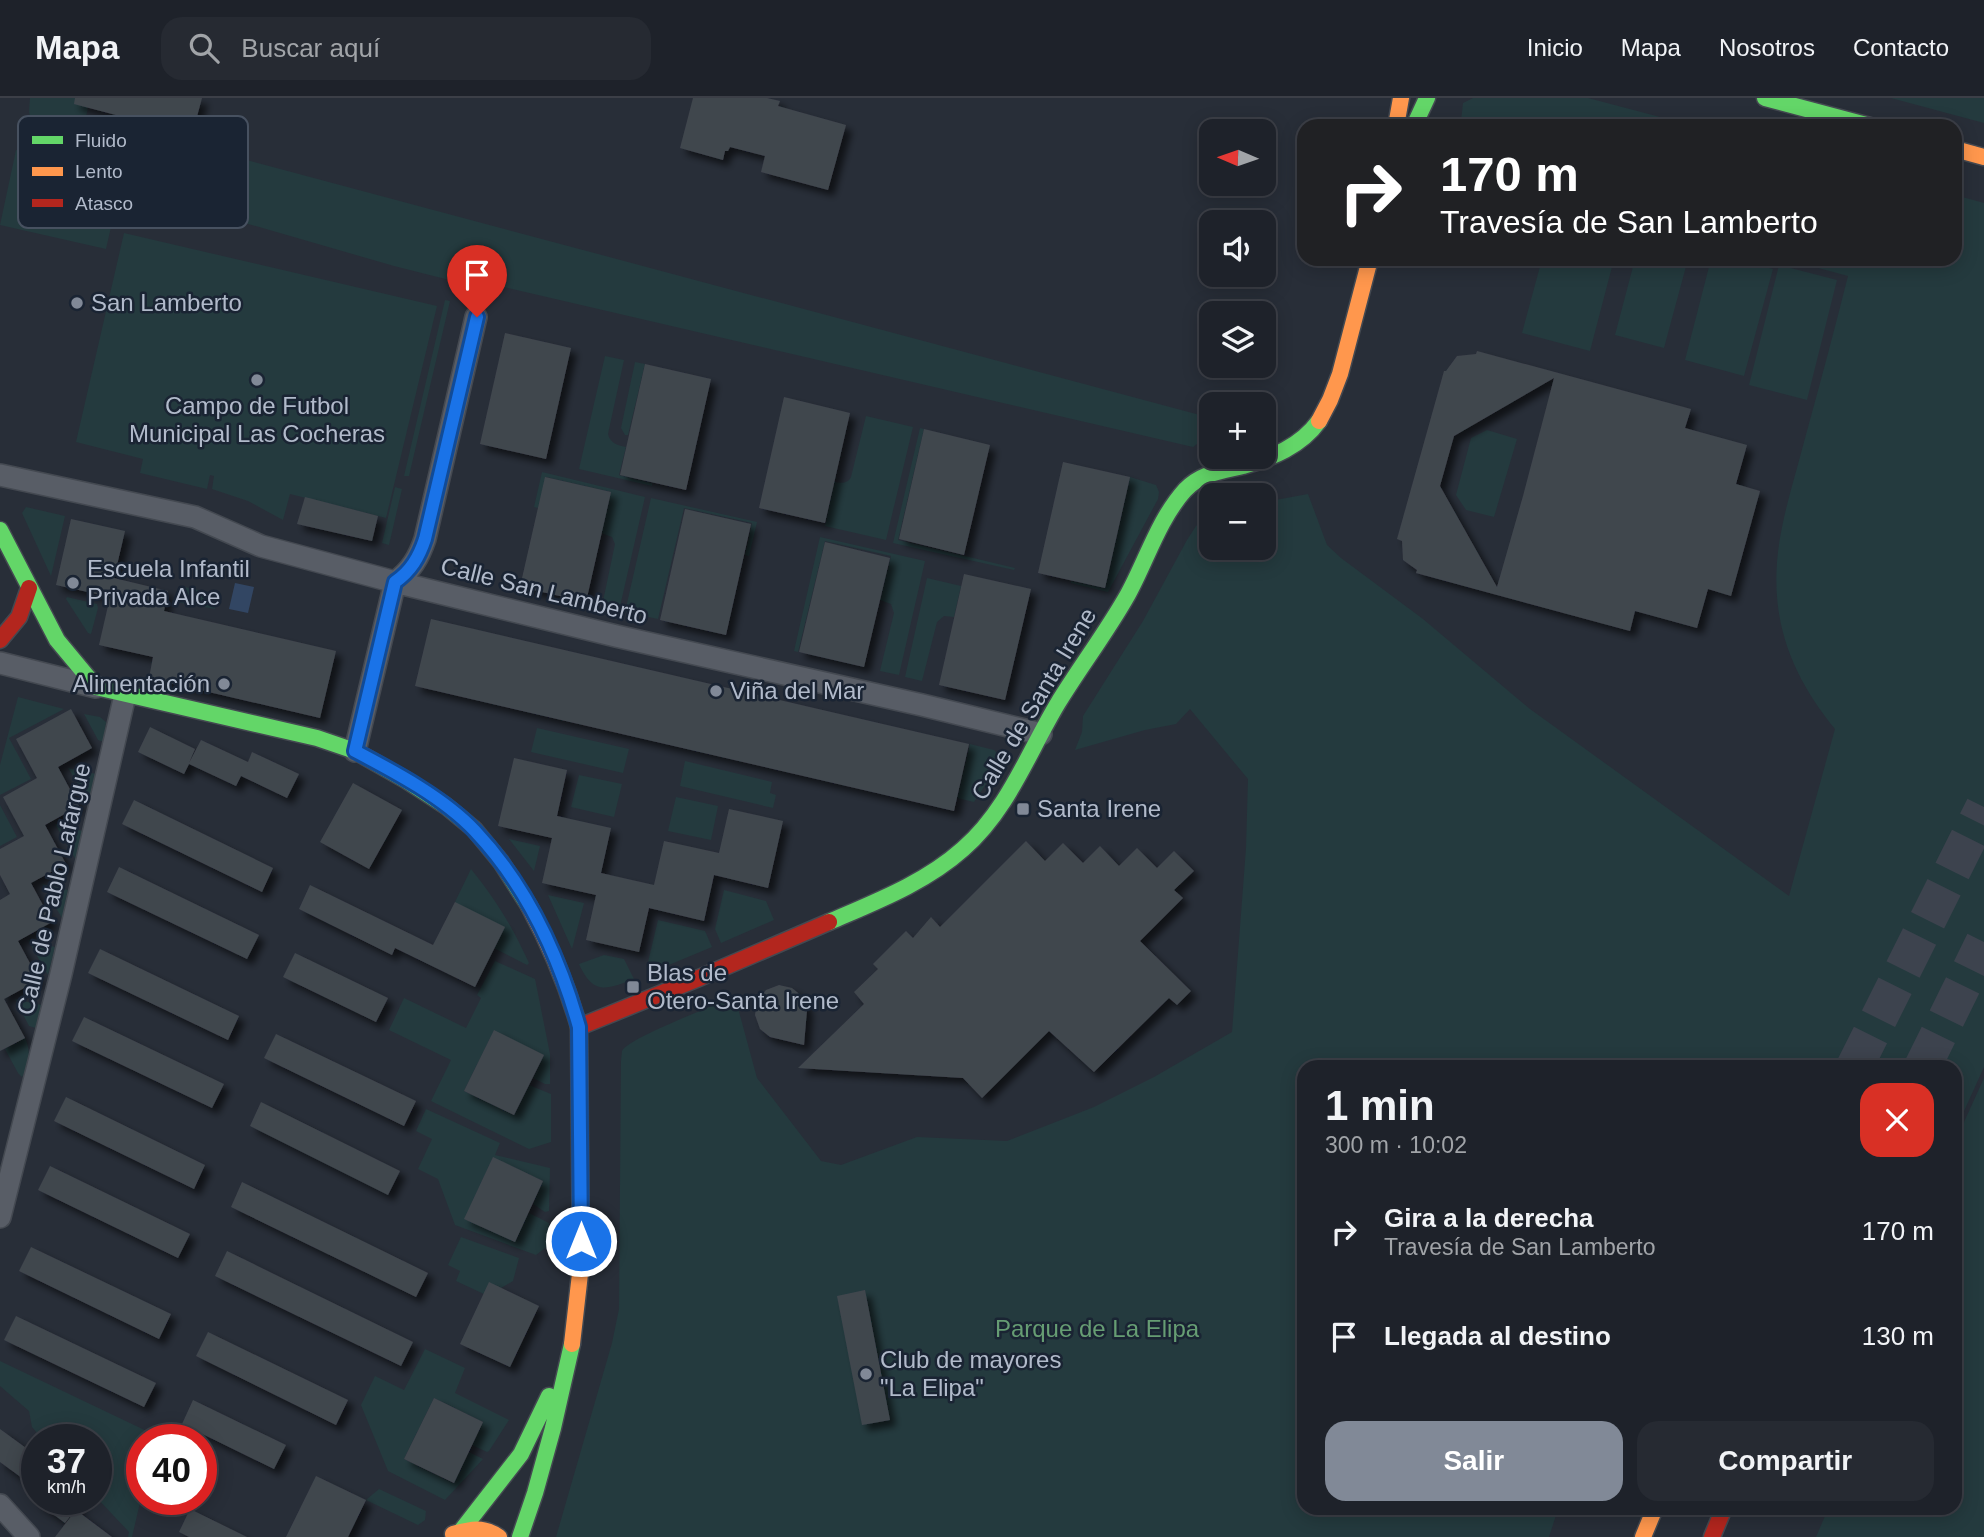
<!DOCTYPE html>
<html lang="es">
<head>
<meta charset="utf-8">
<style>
  :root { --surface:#1e222a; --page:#262a32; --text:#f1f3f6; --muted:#a1a4a8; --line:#3c3f47; --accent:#818997 }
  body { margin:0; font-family:Helvetica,sans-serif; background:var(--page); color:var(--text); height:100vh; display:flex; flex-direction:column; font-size:26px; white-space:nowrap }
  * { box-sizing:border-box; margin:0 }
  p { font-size:23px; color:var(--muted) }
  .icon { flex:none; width:38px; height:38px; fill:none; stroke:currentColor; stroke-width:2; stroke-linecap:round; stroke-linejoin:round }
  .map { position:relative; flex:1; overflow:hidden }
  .sheet { position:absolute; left:1297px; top:962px; width:665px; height:455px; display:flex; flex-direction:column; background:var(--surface); border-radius:21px; box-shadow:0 4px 18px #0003,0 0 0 2px var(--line) }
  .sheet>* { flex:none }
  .hud { position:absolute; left:1297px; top:21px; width:665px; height:147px; border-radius:21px; box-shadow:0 4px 18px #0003,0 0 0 2px var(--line); background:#202124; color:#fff; overflow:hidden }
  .needle { width:46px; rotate:272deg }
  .buttons { position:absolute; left:1199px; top:21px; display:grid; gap:14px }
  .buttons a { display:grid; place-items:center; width:77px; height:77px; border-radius:14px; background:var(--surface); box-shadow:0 4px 18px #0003,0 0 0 2px var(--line); font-size:35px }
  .speed { position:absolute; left:21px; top:1326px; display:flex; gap:14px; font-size:35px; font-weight:700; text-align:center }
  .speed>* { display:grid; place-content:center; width:91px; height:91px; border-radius:50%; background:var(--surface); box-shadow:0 4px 18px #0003,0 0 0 2px var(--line); line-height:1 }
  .speed small { font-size:18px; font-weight:400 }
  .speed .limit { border:10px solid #d22; background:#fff; color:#111 }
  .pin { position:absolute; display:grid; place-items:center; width:60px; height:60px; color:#fff; margin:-72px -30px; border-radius:50% 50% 50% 0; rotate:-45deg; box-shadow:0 0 7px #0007 }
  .pin .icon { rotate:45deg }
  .me { position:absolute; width:77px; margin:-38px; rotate:0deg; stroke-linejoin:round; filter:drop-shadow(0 0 5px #0008) }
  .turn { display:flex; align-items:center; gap:24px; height:147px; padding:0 28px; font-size:32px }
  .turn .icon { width:91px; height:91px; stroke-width:2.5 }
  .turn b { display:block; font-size:49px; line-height:60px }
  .round { display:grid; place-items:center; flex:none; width:74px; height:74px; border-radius:21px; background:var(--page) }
  .headline { display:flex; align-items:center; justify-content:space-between; height:119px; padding:0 28px }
  h1 { font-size:42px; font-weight:700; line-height:52px }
  .button { display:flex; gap:14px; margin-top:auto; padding:14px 28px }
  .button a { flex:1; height:80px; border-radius:21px; background:var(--accent); color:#fff; font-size:28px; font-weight:700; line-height:80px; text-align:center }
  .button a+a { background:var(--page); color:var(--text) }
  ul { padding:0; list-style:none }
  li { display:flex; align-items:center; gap:21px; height:105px; padding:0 28px }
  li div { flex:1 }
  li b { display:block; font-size:26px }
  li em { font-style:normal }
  header { display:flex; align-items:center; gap:42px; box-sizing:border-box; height:98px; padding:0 35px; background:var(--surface); border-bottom:2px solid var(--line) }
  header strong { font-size:33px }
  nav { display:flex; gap:38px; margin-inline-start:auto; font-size:24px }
  .search { width:490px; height:63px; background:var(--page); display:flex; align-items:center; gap:18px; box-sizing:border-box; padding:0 24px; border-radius:21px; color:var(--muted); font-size:26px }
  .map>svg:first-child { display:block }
  .green { fill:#243a3e }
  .water { fill:#324663 }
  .building { fill:#41464e; fill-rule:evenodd; filter:url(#shadow) }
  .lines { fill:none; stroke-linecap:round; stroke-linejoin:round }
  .highway-tunnel { stroke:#3d434e; stroke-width:37; stroke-dasharray:37 18; stroke-linecap:butt }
  .street-casing { stroke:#444951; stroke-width:24 }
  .fast-casing { stroke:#444951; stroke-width:19 }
  .slow-casing { stroke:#444951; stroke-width:19 }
  .jam-casing { stroke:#444951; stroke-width:19 }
  .street { stroke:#585d66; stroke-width:21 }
  .fast { stroke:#63d668; stroke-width:16 }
  .slow { stroke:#ff974d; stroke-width:16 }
  .jam { stroke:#b3261e; stroke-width:16 }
  .route-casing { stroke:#114b97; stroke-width:18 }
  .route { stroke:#1a73e8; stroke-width:12 }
  .poi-dot { fill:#818997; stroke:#1a2433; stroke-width:2.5 }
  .labels { text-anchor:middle; stroke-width:5; stroke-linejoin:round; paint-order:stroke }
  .poi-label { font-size:24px; fill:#b1baca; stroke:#1a2433; text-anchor:start }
  .street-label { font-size:24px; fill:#b1baca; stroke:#1a2433 }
  .park-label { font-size:24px; fill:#669d73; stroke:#1a2433 }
  .key { fill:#1a2433; stroke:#475160; stroke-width:2 }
  .key-label { font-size:19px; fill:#b1baca }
</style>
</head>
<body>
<header>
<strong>Mapa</strong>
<div class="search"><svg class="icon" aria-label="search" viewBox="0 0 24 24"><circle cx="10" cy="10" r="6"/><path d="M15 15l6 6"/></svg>Buscar aquí</div>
<nav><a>Inicio</a><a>Mapa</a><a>Nosotros</a><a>Contacto</a></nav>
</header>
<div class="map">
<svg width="1984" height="1439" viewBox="0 0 1984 1439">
  <defs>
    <filter id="shadow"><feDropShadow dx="6" dy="6" stdDeviation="3.5" flood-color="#0009"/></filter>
  </defs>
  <rect width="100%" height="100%" fill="#282e38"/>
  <path class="green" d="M 30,0 L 90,0 L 86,19 L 1211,320 L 1211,338 L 1201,343 L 1193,349 L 499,188 L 497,194 L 394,168 L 193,110 C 181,104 170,98 160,88 C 147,77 144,65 127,57 L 46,36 L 31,26 L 29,13 Z
    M 1473,0 L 1588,0 L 1694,28 L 1446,28 L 1449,22 L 1461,23 L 1463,5 Z
    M 1891,0 L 1984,0 L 1984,25 Z
    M 16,52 L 123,76 L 106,151 L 0,127 Z
    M 1955,97 L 1984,105 L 1984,969 L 1955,1033 L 1955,970 L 1304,970 L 1304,1410 L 1558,1411 L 1549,1439 L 556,1439 L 612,1245 L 619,1211 L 621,964 C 621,962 622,954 622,953 C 628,940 718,906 735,899 L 757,980 L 821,1063 L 841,1067 L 917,1039 L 1007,1043 L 1094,1009 L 1154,979 L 1232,934 L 1246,750 L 1248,681 L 1190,611 L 1176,626 L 1145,632 L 1075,652 L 1082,634 L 1083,618 L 1143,523 L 1187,442 L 1196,428 L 1210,418 L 1211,418 L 1211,450 L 1264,450 L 1264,404 L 1308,396 L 1327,447 L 1341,460 L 1423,521 L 1530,611 L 1789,798 L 1835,631 C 1795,582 1772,530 1777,464 C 1780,424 1794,383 1804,344 C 1819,289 1834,234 1848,178 L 1785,161 L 1955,161 Z
    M 124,135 L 437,208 L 386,420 L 290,396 L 283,422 L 248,403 L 212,391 L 214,378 L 210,377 L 207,391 L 140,375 L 143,361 L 76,344 Z
    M 1542,161 L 1614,161 L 1590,253 L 1522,235 Z
    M 1635,161 L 1688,161 L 1664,250 L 1615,237 Z
    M 1711,161 L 1735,161 L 1773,171 L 1744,278 L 1685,262 Z
    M 1779,167 L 1837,182 L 1807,302 L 1749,287 Z
    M 445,202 L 450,203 L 409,378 L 404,378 Z
    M 605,258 L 624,262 L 608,336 C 610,345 617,347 626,349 L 619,377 L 652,385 L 652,388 L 579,371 Z
    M 635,264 L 645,266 L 628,337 L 625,337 L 621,330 Z
    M 866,318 L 913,329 L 886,442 L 825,428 L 834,384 C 841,385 848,386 851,379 Z
    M 920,330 L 924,331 L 898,442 L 1015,470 L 1014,472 L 893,445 Z
    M 1487,332 L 1517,341 L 1494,419 L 1466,412 L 1456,397 L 1471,340 Z
    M 542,374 L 645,399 L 619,513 L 602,508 L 615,446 L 612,439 L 601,435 L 611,394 L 546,379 L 538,410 L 534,409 Z
    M 1130,379 L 1156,387 L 1159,394 L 1158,401 L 1108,494 L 1071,485 L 1071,483 L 1105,490 Z
    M 395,389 L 402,391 L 389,447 L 382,445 Z
    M 651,400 L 757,424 L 749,458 L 745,457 L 752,425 L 684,410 L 658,521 L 625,514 Z
    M 26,409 L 65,418 L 51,478 L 22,415 Z
    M 820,439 L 925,463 L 899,577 L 880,573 L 894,515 L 891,506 L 880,502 L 891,458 L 825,443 L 798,554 L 794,553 Z
    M 927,480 L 961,488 L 954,519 L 944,518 L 937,524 L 922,583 L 905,579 Z
    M 180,488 L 217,496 L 215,511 L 176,504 Z
    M 67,499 L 97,506 L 98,510 L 91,536 L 88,535 L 66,501 Z
    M 18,599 L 64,611 L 9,640 L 31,681 L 0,697 L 0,667 Z
    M 84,616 L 100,619 L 106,624 L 104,644 L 98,642 Z
    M 537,630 L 629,651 L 623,675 L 531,654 Z
    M 970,646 L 994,652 L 1001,659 L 1000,665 L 974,704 L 957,700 Z
    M 685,663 L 772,684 L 770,695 L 776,697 L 773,710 L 680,688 Z
    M 68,670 L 96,676 L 89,704 Z
    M 579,677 L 622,686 L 614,719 L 571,709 Z
    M 676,699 L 718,708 L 711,742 L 668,733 Z
    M 0,707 L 17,739 L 0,748 Z
    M 55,726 L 83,733 L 76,762 Z
    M 509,741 L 540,748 L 534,773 Z
    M 471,771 C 496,802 512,828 529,865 L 527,867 L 494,850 L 455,804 Z
    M 42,786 L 68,792 L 62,820 Z
    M 724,792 L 766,803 L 774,822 L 721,845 L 715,831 Z
    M 548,797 L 584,805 L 572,851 Z
    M 658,822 L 705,833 L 712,849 L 652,874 L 648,864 Z
    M 28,842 L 55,849 L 48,877 Z
    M 604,857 L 624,861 L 634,881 C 606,892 593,897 579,866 Z
    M 495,863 L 535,881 L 550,956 L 550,986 L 545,986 L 533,980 L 544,957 L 494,933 L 464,993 L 514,1017 L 529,987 L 551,996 L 551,1044 L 529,1051 L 431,1003 L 451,962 L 389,932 L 404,900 L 466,930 L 481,900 L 477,897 Z
    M 15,901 L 41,907 L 36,930 L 29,928 Z
    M 25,940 C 31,953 30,968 22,979 L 18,975 L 5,951 Z
    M 1984,980 L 1984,1439 L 1816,1439 L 1828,1411 L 1955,1410 L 1955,1044 Z
    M 426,1011 L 500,1045 L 495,1057 L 550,1070 L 549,1113 L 545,1114 L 533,1106 L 543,1083 L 493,1060 L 465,1120 L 525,1121 L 529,1115 L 549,1125 L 549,1147 L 536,1157 L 455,1127 L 438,1081 L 418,1071 L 432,1041 L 416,1033 Z
    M 461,1139 L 519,1160 L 513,1183 L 501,1190 L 484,1196 L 456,1183 L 460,1173 L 448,1167 Z
    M 425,1251 L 465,1270 L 455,1295 L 509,1322 L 489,1353 L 487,1354 L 472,1347 L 483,1324 L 434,1300 L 404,1361 L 453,1385 L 469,1354 L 483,1361 L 445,1402 L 388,1373 L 361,1307 L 375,1278 L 404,1292 Z
    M 0,1263 L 155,1337 L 153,1342 L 142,1342 L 142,1396 L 132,1439 L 128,1439 L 129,1434 L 96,1399 L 96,1342 L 43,1342 L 32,1329 L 29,1313 L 0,1288 Z
    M 379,1391 L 426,1413 L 425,1422 L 418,1427 L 366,1402 Z"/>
  <path class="water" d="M 235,485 L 254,489 L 248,515 L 229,511 Z"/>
  <path class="building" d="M 75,0 L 202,0 L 192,37 L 74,6 Z
    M 693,0 L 767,0 L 780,3 L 778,8 L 846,27 L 828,92 L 761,74 L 765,58 L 730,49 L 728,53 L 725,53 L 723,62 L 680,50 Z
    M 505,235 L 571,250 L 546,361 L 480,346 Z
    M 1477,253 L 1691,311 L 1685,330 L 1747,347 L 1736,386 L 1760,393 L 1731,498 L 1708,491 L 1697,530 L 1635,513 L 1630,533 L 1416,475 L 1417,472 L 1403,462 L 1402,443 L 1397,441 L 1444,273 L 1446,273 L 1457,258 L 1476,256 ZM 1554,280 L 1523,398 L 1497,489 L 1440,388 L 1454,338 Z
    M 645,266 L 711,281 L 686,392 L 620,377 Z
    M 784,299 L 850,315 L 825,425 L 759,410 Z
    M 924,331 L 990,347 L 964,457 L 899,441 Z
    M 1063,364 L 1130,379 L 1105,490 L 1038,475 Z
    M 545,379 L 611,394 L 586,504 L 520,489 Z
    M 305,399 L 378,418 L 372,443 L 297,426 Z
    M 685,411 L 751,426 L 726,537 L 660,522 Z
    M 71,421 L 125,433 L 114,480 L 168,493 L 164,513 L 336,553 L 320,620 L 149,580 L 153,559 L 99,547 L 110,499 L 56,487 Z
    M 825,444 L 890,460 L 864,569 L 799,554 Z
    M 964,476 L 1031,491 L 1005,602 L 939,587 Z
    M 431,521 L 969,646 L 954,713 L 415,588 Z
    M 71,611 L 92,650 L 58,669 L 79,708 L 45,727 L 66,766 L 31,785 L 52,824 L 18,843 L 39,882 L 4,901 L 25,940 L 0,953 L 0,802 L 10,796 L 0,777 L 0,751 L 24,738 L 3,699 L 37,680 L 16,641 Z
    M 150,629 L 195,651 L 189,665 L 201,642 L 248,664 L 252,654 L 299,676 L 287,700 L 241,678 L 236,688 L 189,666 L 184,676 L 138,654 Z
    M 514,660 L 567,672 L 557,718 L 611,730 L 601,775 L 654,787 L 664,743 L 719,755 L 729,711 L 783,723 L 768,790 L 714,777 L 704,823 L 649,810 L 639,854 L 586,842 L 596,797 L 542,785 L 552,740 L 498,728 Z
    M 353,685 L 402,712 L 369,771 L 320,744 Z
    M 134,702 L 273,770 L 262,794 L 122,726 Z
    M 1026,743 L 1045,763 L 1063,745 L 1083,765 L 1100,748 L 1119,768 L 1137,750 L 1157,770 L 1174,753 L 1194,773 L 1174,792 L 1183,800 L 1140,843 L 1191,893 L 1177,907 L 1169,900 L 1094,974 L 1049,933 L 982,1000 L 963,980 L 798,970 L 864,906 L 854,894 L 878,871 L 873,866 L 906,833 L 913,840 L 931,819 L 940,829 Z
    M 119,769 L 259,837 L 247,861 L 107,794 Z
    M 310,787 L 433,847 L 455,804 L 505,829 L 475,889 L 395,850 L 392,857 L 299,811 Z
    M 100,851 L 239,918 L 228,942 L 88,875 Z
    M 295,855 L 388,900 L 376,924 L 283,879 Z
    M 779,887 L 792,890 L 803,899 L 807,912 L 804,947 L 770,939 L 760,931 L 755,917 L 757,903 L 766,892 Z
    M 84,919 L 224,986 L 212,1010 L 72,943 Z
    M 494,932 L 544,957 L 514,1017 L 464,993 Z
    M 276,936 L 416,1003 L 404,1028 L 264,960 Z
    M 66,999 L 205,1067 L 194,1091 L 54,1023 Z
    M 261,1004 L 400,1073 L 388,1097 L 250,1028 Z
    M 493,1059 L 543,1083 L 515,1144 L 464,1121 Z
    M 50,1068 L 190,1136 L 178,1160 L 38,1092 Z
    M 242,1084 L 428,1175 L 416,1199 L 231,1109 Z
    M 31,1149 L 171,1216 L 159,1241 L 19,1173 Z
    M 227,1153 L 413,1244 L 401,1268 L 215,1178 Z
    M 489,1184 L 539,1208 L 510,1269 L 460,1246 Z
    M 865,1192 L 890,1322 L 862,1327 L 837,1198 Z
    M 16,1218 L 156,1285 L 144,1309 L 4,1242 Z
    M 208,1234 L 348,1302 L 336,1327 L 196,1258 Z
    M 434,1300 L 483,1324 L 454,1385 L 404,1361 Z
    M 193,1302 L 286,1347 L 274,1371 L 182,1326 Z
    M 0,1331 L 37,1358 L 37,1391 L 0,1364 Z
    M 316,1378 L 366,1402 L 348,1439 L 286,1439 Z
    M 34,1402 L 83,1402 L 65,1425 Z
    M 190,1411 L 247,1439 L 189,1439 L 179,1434 Z
    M 76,1412 L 112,1439 L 55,1439 Z"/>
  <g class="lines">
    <path class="highway-tunnel" d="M 1854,970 L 1984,709
      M 1922,970 L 1984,844"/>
    <defs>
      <path id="street" d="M 0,377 L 195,419 L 261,448 L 395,484 L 616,538 L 922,607 L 1041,636
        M 0,565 L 96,589
        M 355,653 L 395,484 C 411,473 419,459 425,441 L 476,219
        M 0,1119 L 61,876 L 125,597
        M 0,1407 L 29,1439"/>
      <path id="fast" d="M 1765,0 L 1870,28
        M 1414,28 L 1427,0
        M 0,432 L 57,542 L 96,589 L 317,640 L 355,653 L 406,682 L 446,708 L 474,731 L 501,764 L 529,808
        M 829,824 C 875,804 925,785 963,751 C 1008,712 1028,655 1058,605 C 1080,569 1106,535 1127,498 C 1146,464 1158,422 1185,392 C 1201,375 1222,373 1243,368 C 1272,360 1301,348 1319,323
        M 461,1433 L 521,1356 L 549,1298
        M 520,1439 L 535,1395 L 553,1330 L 572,1246"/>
      <path id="slow" d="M 1396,28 L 1401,0
        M 1955,51 L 1984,59
        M 1319,323 L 1330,302 L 1340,276 L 1370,161
        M 529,808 C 550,847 567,887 579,929 L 581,1167 L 572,1246
        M 453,1436 C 471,1431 483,1428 499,1439
        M 1643,1439 L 1655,1410"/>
      <path id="jam" d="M 0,542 L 19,519 L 29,490
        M 579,929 L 699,880 L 829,824
        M 1712,1439 L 1724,1410"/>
    </defs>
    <use href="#street" class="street-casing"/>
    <use href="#fast" class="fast-casing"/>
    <use href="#slow" class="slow-casing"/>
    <use href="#jam" class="jam-casing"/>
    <use href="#street" class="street"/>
    <use href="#fast" class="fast"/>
    <use href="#slow" class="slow"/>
    <use href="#jam" class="jam"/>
  </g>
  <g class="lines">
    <defs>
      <path id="route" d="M 477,219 L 425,441 C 419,459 411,473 395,484 L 355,653 C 395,674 444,700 475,733 C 526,787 559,858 579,929 L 581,1143"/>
    </defs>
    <use href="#route" class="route-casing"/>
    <use href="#route" class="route"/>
  </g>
  <g class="poi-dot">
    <circle cx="77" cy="205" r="7"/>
    <circle cx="257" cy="282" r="7"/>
    <circle cx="73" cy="485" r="7"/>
    <circle cx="224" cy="586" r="7"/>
    <circle cx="716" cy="593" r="7"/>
    <rect x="1016" y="704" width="14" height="14" rx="3.5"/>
    <rect x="626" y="882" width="14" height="14" rx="3.5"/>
    <circle cx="866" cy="1276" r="7"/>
  </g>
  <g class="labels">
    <g class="poi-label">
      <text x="91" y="213">San Lamberto</text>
      <text x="257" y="316" text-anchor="middle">Campo de Futbol<tspan x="257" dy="28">Municipal Las Cocheras</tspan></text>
      <text x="87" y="479">Escuela Infantil<tspan x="87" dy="28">Privada Alce</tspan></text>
      <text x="210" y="594" text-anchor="end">Alimentación</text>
      <text x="730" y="601">Viña del Mar</text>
      <text x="1037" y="719">Santa Irene</text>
      <text x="647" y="883">Blas de<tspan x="647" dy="28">Otero-Santa Irene</tspan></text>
      <text x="880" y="1270">Club de mayores<tspan x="880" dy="28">"La Elipa"</tspan></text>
    </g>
    <g class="street-label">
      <text transform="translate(544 493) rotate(14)" y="8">Calle San Lamberto</text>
      <text transform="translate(1034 606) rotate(-59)" y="8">Calle de Santa Irene</text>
      <text transform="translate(54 791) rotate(-77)" y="8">Calle de Pablo Lafargue</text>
    </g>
    <g class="park-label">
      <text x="1097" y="1239">Parque de La Elipa</text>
    </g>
  </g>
  <rect x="18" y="18" width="230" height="112" rx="10" class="key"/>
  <rect x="32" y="38" width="31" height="8" fill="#63d668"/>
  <rect x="32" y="69" width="31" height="9" fill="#ff974d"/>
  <rect x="32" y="101" width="31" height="8" fill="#b3261e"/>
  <g class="key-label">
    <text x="75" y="49">Fluido</text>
    <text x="75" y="80">Lento</text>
    <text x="75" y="112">Atasco</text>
  </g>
</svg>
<div class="buttons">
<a><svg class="needle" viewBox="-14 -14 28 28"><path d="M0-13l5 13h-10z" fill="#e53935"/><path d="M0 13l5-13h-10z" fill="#a1a4a8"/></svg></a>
<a><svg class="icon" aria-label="sound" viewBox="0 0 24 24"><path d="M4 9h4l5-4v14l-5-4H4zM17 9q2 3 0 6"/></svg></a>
<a><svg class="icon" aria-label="layers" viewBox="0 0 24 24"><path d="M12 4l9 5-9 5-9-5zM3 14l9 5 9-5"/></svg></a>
<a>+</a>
<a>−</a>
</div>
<div class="speed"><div>37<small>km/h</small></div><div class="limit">40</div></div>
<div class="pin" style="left:477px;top:219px;background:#d93025"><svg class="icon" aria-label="arrive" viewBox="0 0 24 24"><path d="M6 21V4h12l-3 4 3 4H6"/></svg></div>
<svg class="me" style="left:581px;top:1143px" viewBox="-20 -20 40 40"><circle r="17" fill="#1a73e8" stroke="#fff" stroke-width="3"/><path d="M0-11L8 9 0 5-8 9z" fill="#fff"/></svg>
<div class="hud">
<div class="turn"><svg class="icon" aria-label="right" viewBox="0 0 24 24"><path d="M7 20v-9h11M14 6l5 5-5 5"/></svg><div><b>170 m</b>Travesía de San Lamberto</div></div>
</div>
<section class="sheet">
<div class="headline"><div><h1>1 min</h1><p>300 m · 10:02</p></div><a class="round" style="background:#d93025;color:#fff"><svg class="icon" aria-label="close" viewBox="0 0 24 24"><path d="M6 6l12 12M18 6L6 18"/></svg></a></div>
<ul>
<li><svg class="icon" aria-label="right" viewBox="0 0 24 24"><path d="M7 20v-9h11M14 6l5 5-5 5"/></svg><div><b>Gira a la derecha</b><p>Travesía de San Lamberto</p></div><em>170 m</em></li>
<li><svg class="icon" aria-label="arrive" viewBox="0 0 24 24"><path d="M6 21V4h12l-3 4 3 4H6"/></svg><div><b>Llegada al destino</b></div><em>130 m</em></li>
</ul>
<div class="button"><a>Salir</a><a>Compartir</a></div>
</section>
</div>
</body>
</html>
